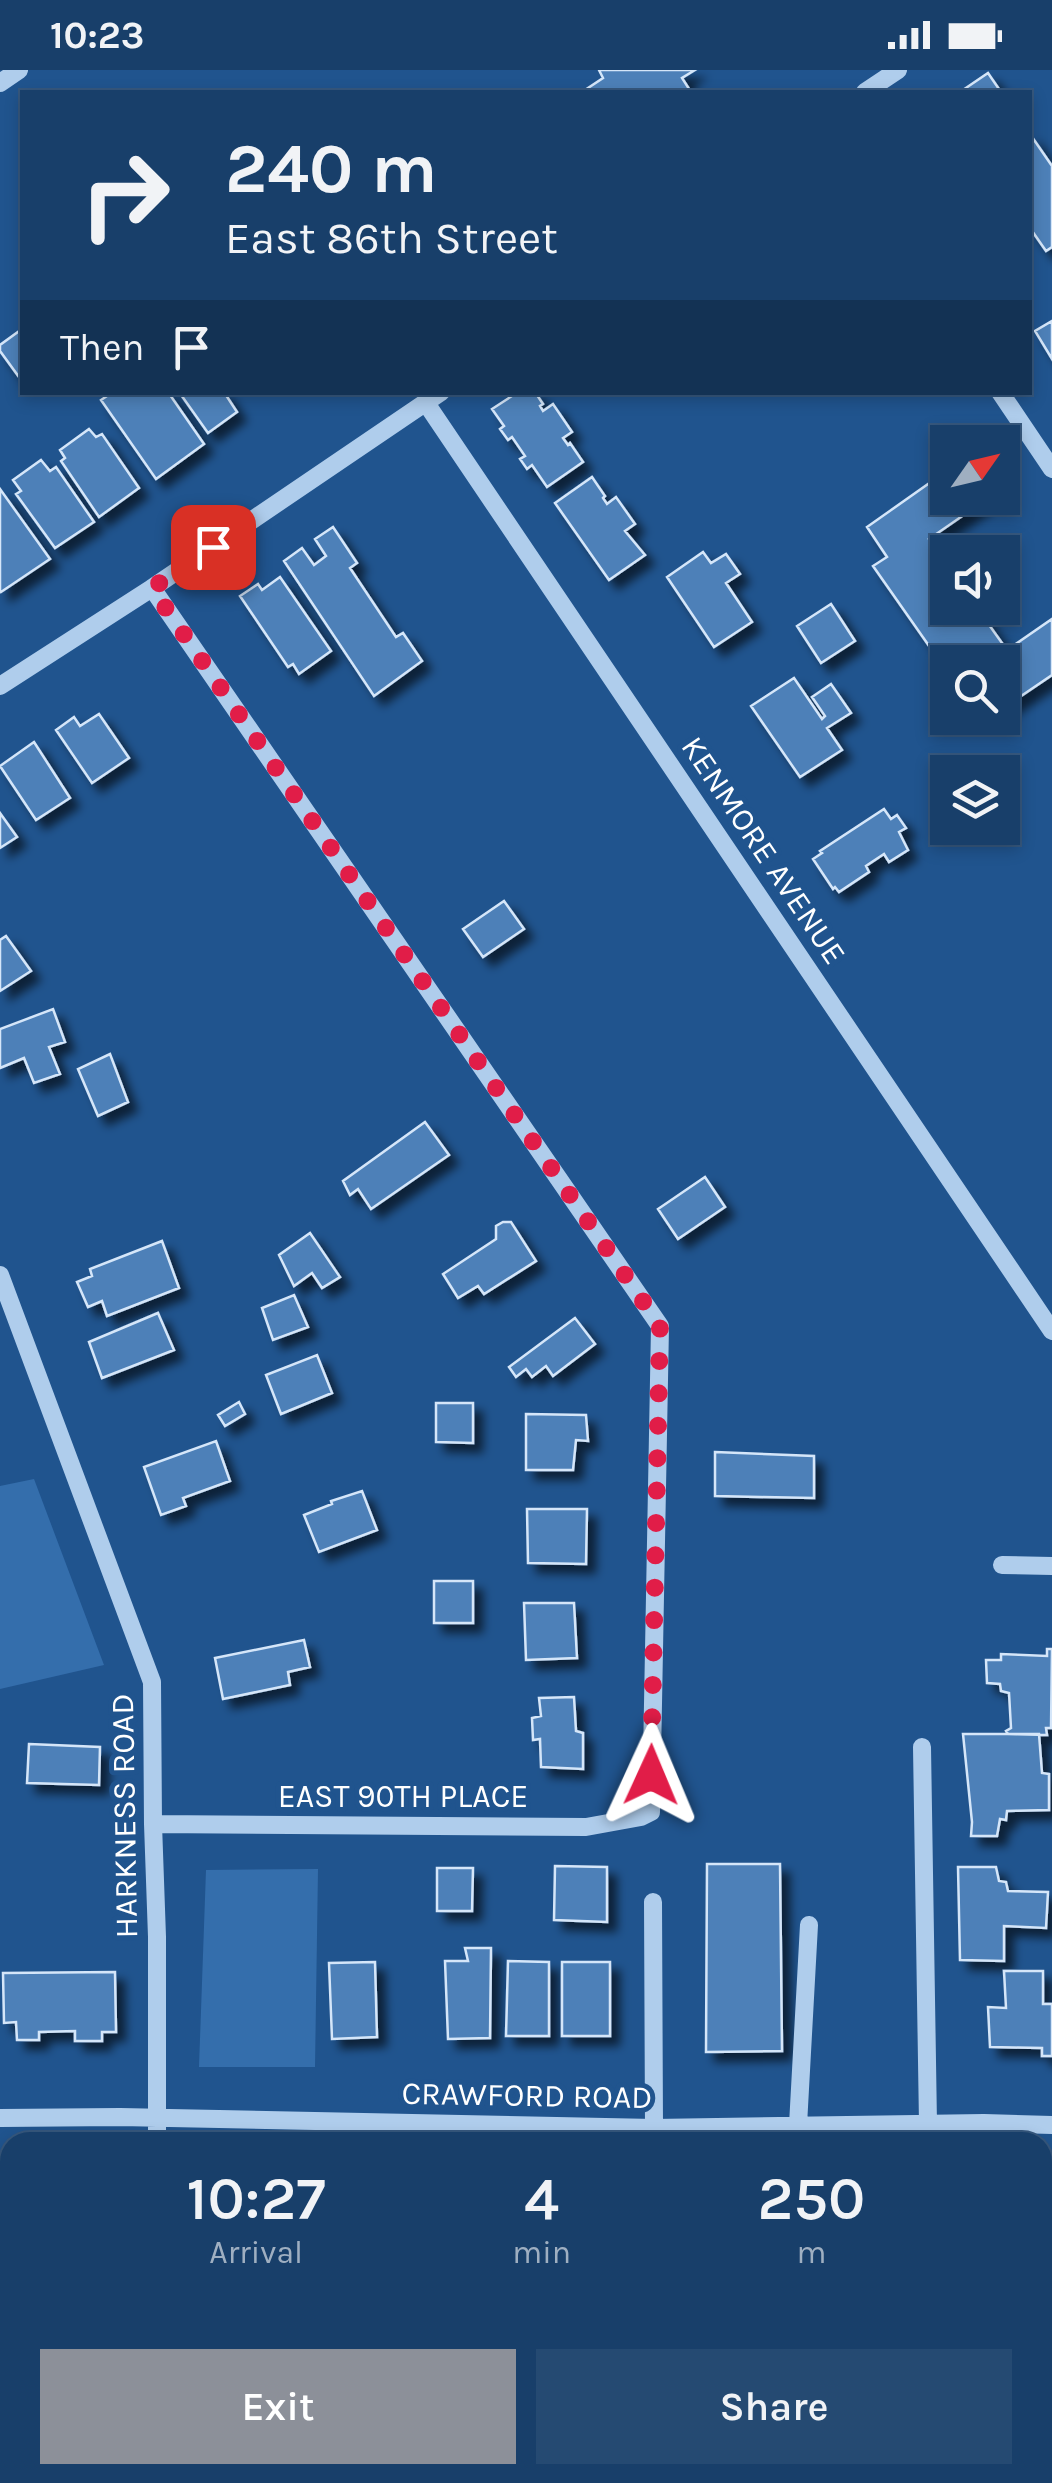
<!DOCTYPE html>
<html lang="en">
<head>
<meta charset="utf-8">
<style>
  :root { --surface:#183f6a; --page:#254a72; --text:#f1f3f6; --muted:#9fafc1; --line:#36587e; --accent:#8c9099 }
  body { margin:0; font-family:Karla,sans-serif; background:var(--page); color:var(--text); height:100vh; display:flex; flex-direction:column; font-size:38px; white-space:nowrap }
  * { box-sizing:border-box; margin:0 }
  p { font-size:32px; color:var(--muted) }
  .icon { flex:none; width:55px; height:55px; fill:none; stroke:currentColor; stroke-width:2; stroke-linecap:round; stroke-linejoin:round }
  .map { position:relative; flex:1; overflow:hidden }
  .sheet { position:absolute; left:0px; top:2062px; width:1052px; height:352px; display:flex; flex-direction:column; background:var(--surface); border-radius:30px 30px 0 0; box-shadow:0 5px 15px #0003,0 0 0 2px var(--line) }
  .sheet>* { flex:none }
  .hud { position:absolute; left:20px; top:20px; width:1012px; height:305px; border-radius:0px; box-shadow:0 5px 15px #0003,0 0 0 2px var(--line); background:#183f6a; color:var(--text); overflow:hidden }
  .needle { width:65px; rotate:56deg }
  .fabs { position:absolute; left:930px; top:355px; display:grid; gap:20px }
  .fabs a { display:grid; place-items:center; width:90px; height:90px; border-radius:0px; background:var(--surface); box-shadow:0 5px 15px #0003,0 0 0 2px var(--line); font-size:50px }
  .pin { position:absolute; display:grid; place-items:center; width:85px; height:85px; color:#fff; margin:-42px; border-radius:20px; box-shadow:0 5px 15px #0006 }
  .me { position:absolute; width:110px; margin:-55px; rotate:1deg; stroke-linejoin:round; filter:drop-shadow(0 0 8px #0008) }
  .turn { display:flex; align-items:center; gap:35px; height:210px; padding:0 40px; font-size:45px }
  .turn .icon { width:130px; height:130px; stroke-width:2.5 }
  .turn b { display:block; font-size:70px; line-height:85px }
  .then { display:flex; align-items:center; height:95px; padding:0 40px; background:#0003; gap:20px; font-size:38px }
  .eta { display:flex; justify-content:space-evenly; align-items:center; height:170px; text-align:center }
  .eta b { font-size:60px; font-weight:600; line-height:70px }
  .cta { display:flex; gap:20px; margin-top:auto; padding:20px 40px }
  .cta a { flex:1; height:115px; border-radius:0px; background:var(--accent); color:#fff; font-size:40px; font-weight:600; line-height:115px; text-align:center }
  .cta a+a { background:var(--page); color:var(--text) }
  .status { display:flex; justify-content:space-between; align-items:center; height:70px; padding:0 50px; background:var(--surface); direction:ltr }
  .status svg { height:28px; fill:currentColor }
  .map>svg:first-child { display:block }
  .green { fill:#346eac }
  .building { fill:#4d80b8; stroke:#d5e6f9; stroke-width:2.5; filter:url(#shadow) }
  .lines { fill:none; stroke-linecap:round; stroke-linejoin:round }
  .minor { stroke:#afcdec; stroke-width:18 }
  .route { stroke:#e11d48; stroke-width:18; stroke-dasharray:0 32.4 }
  .labels { text-anchor:middle; stroke-width:10; stroke-linejoin:round; paint-order:stroke }
  .street-label { font-size:32px; fill:#fff; stroke:#20548e }
</style>
</head>
<body>
<div class="status"><b>10:23</b><svg viewBox="0 0 49 12"><path d="M0 12V9h3v3zM5 12V6h3v6zM10 12V3h3v9zM15 12V0h3v12zM26 1h20v11H26zM47 4h2v5h-2z"/></svg></div>
<div class="map">
<svg width="1052" height="2413" viewBox="0 0 1052 2413">
  <defs>
    <filter id="shadow"><feDropShadow dx="9" dy="9" stdDeviation="5" flood-color="#0009"/></filter>
  </defs>
  <rect width="100%" height="100%" fill="#20548e"/>
  <path class="green" d="M 34,1409 L 104,1595 L 0,1619 L 0,1416 Z
    M 318,1799 L 315,1997 L 199,1997 L 206,1800 Z
    M 0,2099 L 10,2099 L 10,2388 L 0,2383 Z
    M 1043,2117 L 1052,2117 L 1052,2286 L 1043,2285 Z"/>
  <path class="building" d="M 599,0 L 695,0 L 682,8 L 691,22 L 582,22 L 603,8 Z
    M 988,3 L 1001,22 L 960,22 Z
    M 1030,64 L 1052,96 L 1052,177 L 1046,181 L 1030,158 Z
    M 1052,251 L 1052,289 L 1035,261 Z
    M 22,259 L 22,304 L 19,307 L 0,281 L 0,275 Z
    M 113,322 L 168,322 L 204,374 L 156,409 L 101,330 Z
    M 179,322 L 224,322 L 237,342 L 208,363 Z
    M 518,322 L 535,322 L 543,334 L 540,336 L 543,341 L 553,334 L 572,362 L 563,368 L 568,375 L 570,373 L 583,392 L 547,417 L 532,395 L 527,399 L 520,389 L 525,386 L 512,367 L 508,370 L 500,359 L 504,356 L 492,339 Z
    M 89,359 L 96,367 L 102,364 L 139,418 L 99,447 L 61,391 L 65,388 L 60,380 Z
    M 41,390 L 50,401 L 56,397 L 94,452 L 55,478 L 16,424 L 21,421 L 13,410 Z
    M 948,400 L 948,428 L 982,428 L 984,431 L 929,469 L 948,496 L 948,538 L 977,538 L 1007,580 L 1052,549 L 1052,605 L 1002,639 L 1002,592 L 948,592 L 948,603 L 873,496 L 887,487 L 867,457 Z
    M 592,407 L 605,426 L 603,428 L 607,434 L 616,427 L 635,454 L 625,461 L 645,485 L 609,510 L 555,433 Z
    M 0,419 L 50,489 L 1,522 L 0,520 Z
    M 333,457 L 357,493 L 350,498 L 396,567 L 403,563 L 422,591 L 374,626 L 284,491 L 302,478 L 314,495 L 326,486 L 315,469 Z
    M 703,482 L 711,493 L 726,484 L 740,504 L 726,513 L 752,552 L 714,577 L 667,507 Z
    M 280,507 L 331,581 L 299,604 L 293,594 L 288,597 L 240,526 L 258,514 L 262,520 Z
    M 831,534 L 855,571 L 821,593 L 797,556 Z
    M 794,608 L 822,649 L 825,646 L 812,627 L 831,614 L 851,643 L 827,658 L 842,680 L 800,707 L 751,636 Z
    M 99,644 L 129,688 L 92,713 L 56,660 L 74,647 L 80,656 Z
    M 34,672 L 70,728 L 36,750 L 0,696 Z
    M 884,739 L 891,749 L 897,745 L 906,758 L 899,762 L 908,780 L 889,792 L 884,784 L 866,796 L 869,802 L 839,822 L 835,817 L 833,819 L 813,789 L 822,783 L 820,781 Z
    M 0,743 L 17,767 L 0,778 Z
    M 504,831 L 524,859 L 483,887 L 463,859 Z
    M 6,866 L 31,901 L 0,921 L 0,870 Z
    M 53,939 L 65,972 L 49,977 L 60,1004 L 34,1013 L 24,988 L 0,998 L 0,959 Z
    M 110,984 L 128,1032 L 98,1046 L 78,999 Z
    M 425,1052 L 449,1085 L 371,1139 L 358,1119 L 350,1125 L 343,1111 Z
    M 705,1107 L 725,1137 L 678,1169 L 658,1139 Z
    M 503,1152 L 511,1152 L 536,1191 L 484,1224 L 478,1216 L 458,1228 L 443,1204 L 496,1169 L 496,1156 Z
    M 310,1163 L 340,1207 L 322,1218 L 312,1203 L 294,1216 L 279,1185 Z
    M 162,1171 L 179,1218 L 107,1246 L 102,1231 L 88,1237 L 77,1212 L 92,1206 L 90,1199 Z
    M 294,1225 L 308,1257 L 273,1270 L 262,1238 Z
    M 158,1243 L 174,1280 L 102,1308 L 89,1272 Z
    M 575,1248 L 595,1274 L 553,1306 L 546,1296 L 532,1307 L 526,1299 L 516,1307 L 509,1297 Z
    M 317,1285 L 332,1323 L 281,1344 L 266,1305 Z
    M 239,1332 L 245,1344 L 225,1356 L 218,1345 Z
    M 436,1333 L 473,1333 L 473,1373 L 436,1372 Z
    M 526,1344 L 586,1345 L 588,1371 L 576,1370 L 573,1400 L 526,1400 Z
    M 216,1371 L 230,1411 L 183,1428 L 186,1436 L 161,1445 L 144,1397 Z
    M 715,1382 L 814,1386 L 814,1428 L 715,1426 Z
    M 362,1421 L 377,1460 L 319,1482 L 304,1445 L 332,1434 L 331,1431 Z
    M 527,1439 L 587,1439 L 586,1494 L 528,1493 Z
    M 434,1511 L 473,1511 L 473,1553 L 434,1553 Z
    M 524,1533 L 574,1533 L 577,1588 L 526,1590 Z
    M 304,1570 L 310,1597 L 288,1602 L 290,1615 L 223,1629 L 215,1588 Z
    M 1047,1579 L 1052,1579 L 1051,1658 L 1046,1658 L 1047,1665 L 1008,1664 L 1006,1661 L 1011,1658 L 1009,1623 L 1001,1621 L 1000,1614 L 987,1613 L 986,1590 L 1001,1590 L 1001,1584 L 1047,1586 Z
    M 574,1627 L 576,1661 L 583,1663 L 583,1699 L 541,1697 L 540,1669 L 533,1670 L 532,1648 L 541,1646 L 539,1628 Z
    M 963,1664 L 1039,1664 L 1042,1703 L 1049,1704 L 1049,1740 L 1007,1741 L 1006,1750 L 1000,1749 L 997,1766 L 971,1766 L 972,1752 Z
    M 29,1674 L 100,1677 L 99,1715 L 27,1713 Z
    M 707,1794 L 780,1794 L 782,1981 L 706,1982 Z
    M 555,1796 L 607,1797 L 607,1852 L 554,1850 Z
    M 958,1797 L 996,1797 L 999,1811 L 1006,1812 L 1008,1821 L 1048,1822 L 1046,1858 L 1004,1856 L 1004,1891 L 960,1890 Z
    M 437,1798 L 473,1798 L 472,1841 L 437,1841 Z
    M 465,1878 L 491,1878 L 490,1968 L 448,1969 L 445,1891 L 468,1891 Z
    M 508,1891 L 549,1892 L 549,1966 L 506,1966 Z
    M 375,1892 L 377,1967 L 332,1969 L 329,1893 Z
    M 562,1892 L 610,1892 L 610,1966 L 562,1966 Z
    M 1004,1901 L 1043,1901 L 1043,1934 L 1052,1934 L 1052,1986 L 1042,1986 L 1042,1978 L 990,1977 L 988,1937 L 1006,1938 Z
    M 115,1902 L 116,1962 L 102,1962 L 102,1971 L 75,1971 L 75,1961 L 39,1962 L 39,1970 L 17,1970 L 16,1952 L 4,1953 L 3,1903 Z
    M 1042,2388 L 1045,2388 L 1046,2413 L 998,2413 L 999,2405 L 1042,2405 Z
    M 265,2405 L 303,2405 L 304,2413 L 266,2413 Z
    M 340,2405 L 385,2405 L 385,2413 L 340,2413 Z
    M 401,2405 L 443,2405 L 443,2413 L 400,2413 Z
    M 453,2405 L 504,2405 L 504,2413 L 453,2413 Z
    M 520,2405 L 568,2405 L 568,2413 L 513,2413 L 513,2409 L 520,2408 Z
    M 580,2405 L 628,2405 L 628,2413 L 580,2413 Z
    M 640,2405 L 685,2405 L 685,2413 L 640,2413 Z
    M 697,2405 L 747,2405 L 747,2413 L 697,2413 Z
    M 756,2405 L 802,2405 L 802,2413 L 756,2413 Z
    M 822,2405 L 865,2405 L 865,2413 L 815,2413 L 815,2409 L 822,2409 Z
    M 882,2405 L 925,2405 L 924,2413 L 877,2413 L 877,2408 L 882,2409 Z
    M 942,2405 L 984,2405 L 984,2413 L 936,2413 L 936,2411 L 942,2411 Z"/>
  <g class="lines">
    <path class="minor" d="M 0,13 L 19,0
      M 865,22 L 898,0
      M 1000,322 L 1052,399
      M 426,333 L 1052,1261
      M 152,518 L 660,1256 L 651,1742 L 641,1747 L 586,1757 L 153,1754
      M 0,616 L 152,518 L 441,322
      M 0,1205 L 152,1612 L 153,1754 L 157,1867 L 157,2072
      M 1002,1495 L 1052,1496
      M 922,1677 L 928,2054
      M 653,1832 L 654,2058
      M 0,2048 L 120,2047 L 654,2058 L 984,2053 L 1052,2055
      M 798,2055 L 809,1855
      M 149,2413 L 149,2405"/>
  </g>
  <g class="lines">
    <path class="route" d="M 213,477 L 152,518 L 660,1256 L 651,1705"/>
  </g>
  <g class="labels">
    <g class="street-label">
      <text transform="translate(764 780) rotate(56)" y="11">KENMORE AVENUE</text>
      <text x="403" y="1737">EAST 90TH PLACE</text>
      <text transform="translate(124 1746) rotate(-91)" y="11">HARKNESS ROAD</text>
      <text transform="translate(527 2025) rotate(1)" y="11">CRAWFORD ROAD</text>
    </g>
  </g>
</svg>
<div class="fabs">
<a><svg class="needle" viewBox="-14 -14 28 28"><path d="M0-13l5 13h-10z" fill="#e53935"/><path d="M0 13l5-13h-10z" fill="#9fafc1"/></svg></a>
<a><svg class="icon" aria-label="sound" viewBox="0 0 24 24"><path d="M4 9h4l5-4v14l-5-4H4zM17 9q2 3 0 6"/></svg></a>
<a><svg class="icon" aria-label="search" viewBox="0 0 24 24"><circle cx="10" cy="10" r="6"/><path d="M15 15l6 6"/></svg></a>
<a><svg class="icon" aria-label="layers" viewBox="0 0 24 24"><path d="M12 4l9 5-9 5-9-5zM3 14l9 5 9-5"/></svg></a>
</div>
<div class="pin" style="left:213px;top:477px;background:#d93025"><svg class="icon" aria-label="arrive" viewBox="0 0 24 24"><path d="M6 21V4h12l-3 4 3 4H6"/></svg></div>
<svg class="me" style="left:651px;top:1705px" viewBox="-20 -20 40 40"><path d="M0-17L14 15 0 8-14 15z" fill="#e11d48" stroke="#fff" stroke-width="4"/></svg>
<div class="hud">
<div class="turn"><svg class="icon" aria-label="right" viewBox="0 0 24 24"><path d="M7 20v-9h11M14 6l5 5-5 5"/></svg><div><b>240 m</b>East 86th Street</div></div>
<div class="then">Then<svg class="icon" aria-label="arrive" viewBox="0 0 24 24"><path d="M6 21V4h12l-3 4 3 4H6"/></svg></div>
</div>
<section class="sheet">
<div class="eta">
<div><b>10:27</b><p>Arrival</p></div>
<div><b>4</b><p>min</p></div>
<div><b>250</b><p>m</p></div>
</div>
<div class="cta"><a>Exit</a><a>Share</a></div>
</section>
</div>
</body>
</html>
